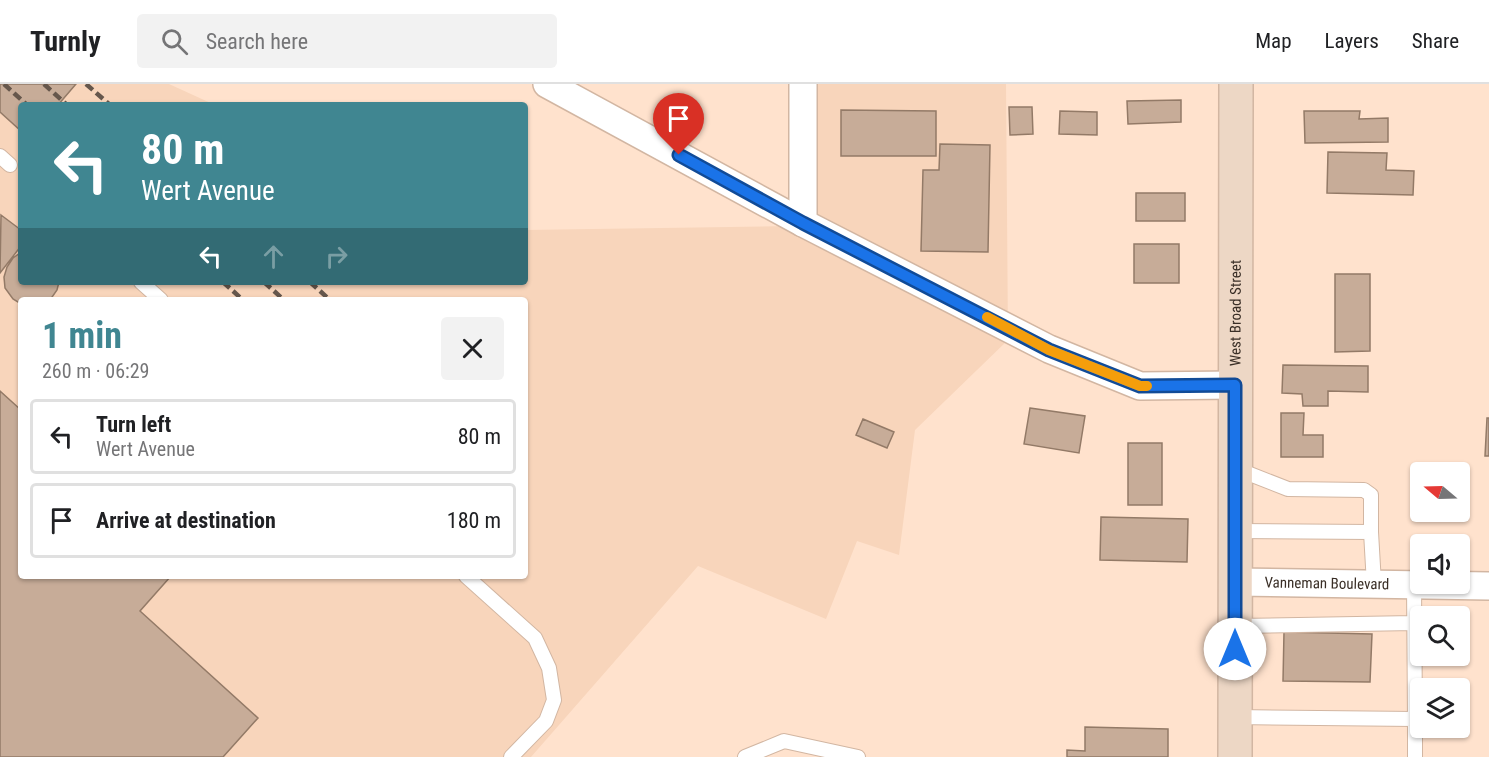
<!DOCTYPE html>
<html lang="en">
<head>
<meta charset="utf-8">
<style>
  :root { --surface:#fff; --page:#f2f2f2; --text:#202124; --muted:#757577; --line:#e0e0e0; --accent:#408691 }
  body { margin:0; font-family:"Roboto Condensed",sans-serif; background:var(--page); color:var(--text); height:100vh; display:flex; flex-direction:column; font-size:22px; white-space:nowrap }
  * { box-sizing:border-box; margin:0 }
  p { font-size:20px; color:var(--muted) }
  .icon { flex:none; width:33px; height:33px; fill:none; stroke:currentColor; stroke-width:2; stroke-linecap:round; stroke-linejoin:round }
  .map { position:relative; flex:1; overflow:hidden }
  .side { position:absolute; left:18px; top:213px; width:510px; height:282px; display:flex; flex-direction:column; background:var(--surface); border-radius:6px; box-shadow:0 2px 4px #0004 }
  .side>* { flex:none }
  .guide { position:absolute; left:18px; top:18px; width:510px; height:183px; border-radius:6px; box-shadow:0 2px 4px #0004; background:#408691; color:#fff; overflow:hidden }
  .needle { width:39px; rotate:289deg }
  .buttons { position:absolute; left:1410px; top:378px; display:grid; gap:12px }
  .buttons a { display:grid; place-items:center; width:60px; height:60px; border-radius:6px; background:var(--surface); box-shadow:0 2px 4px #0004; font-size:30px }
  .pin { position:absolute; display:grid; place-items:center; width:51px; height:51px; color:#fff; margin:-62px -26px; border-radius:50% 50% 50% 0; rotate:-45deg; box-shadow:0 0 6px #0007 }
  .pin .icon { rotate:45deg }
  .me { position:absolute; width:66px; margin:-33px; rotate:0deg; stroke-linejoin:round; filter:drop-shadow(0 0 4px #0008) }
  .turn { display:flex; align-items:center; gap:21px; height:126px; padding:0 24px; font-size:27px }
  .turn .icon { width:78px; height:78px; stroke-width:2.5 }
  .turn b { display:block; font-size:42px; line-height:51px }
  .lanes { display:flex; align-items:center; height:57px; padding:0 24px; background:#0003; justify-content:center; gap:30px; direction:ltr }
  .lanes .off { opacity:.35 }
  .round { display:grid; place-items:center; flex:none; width:63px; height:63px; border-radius:6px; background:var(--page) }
  .summary { display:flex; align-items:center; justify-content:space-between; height:102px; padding:0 24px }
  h1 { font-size:36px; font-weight:700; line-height:45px; color:var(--accent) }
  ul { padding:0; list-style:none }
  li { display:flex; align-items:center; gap:18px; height:75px; margin:0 12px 9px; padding:0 12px; border:3px solid var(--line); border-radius:6px }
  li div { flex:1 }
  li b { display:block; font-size:22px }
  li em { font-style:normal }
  header { display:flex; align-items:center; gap:36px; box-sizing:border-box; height:84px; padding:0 30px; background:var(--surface); border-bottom:2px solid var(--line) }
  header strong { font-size:28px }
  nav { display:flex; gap:33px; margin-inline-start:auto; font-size:21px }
  .search { width:420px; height:54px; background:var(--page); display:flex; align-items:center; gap:15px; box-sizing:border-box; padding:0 21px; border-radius:6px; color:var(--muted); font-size:22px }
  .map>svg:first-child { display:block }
  .built { fill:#f8d5bb; fill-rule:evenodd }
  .building { fill:#c7ac98; stroke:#937a67; stroke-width:1.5 }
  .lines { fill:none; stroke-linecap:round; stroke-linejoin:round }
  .service-casing { stroke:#d2b6a2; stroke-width:16 }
  .minor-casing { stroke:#d2b6a2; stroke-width:30 }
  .secondary-casing { stroke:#d2b6a2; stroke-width:36 }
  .service { stroke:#fff; stroke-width:14 }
  .minor { stroke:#fff; stroke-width:27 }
  .secondary { stroke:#edd7c5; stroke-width:33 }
  .rail { stroke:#66574c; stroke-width:4.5; stroke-dasharray:9 4.5; stroke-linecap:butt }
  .route-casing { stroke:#114b97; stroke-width:15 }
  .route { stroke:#1a73e8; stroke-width:10 }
  .slow { stroke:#f59e0b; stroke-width:10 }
  .labels { text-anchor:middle; stroke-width:4.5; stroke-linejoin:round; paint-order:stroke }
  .street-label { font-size:15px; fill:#392e26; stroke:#fff3eb }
</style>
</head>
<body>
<header>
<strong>Turnly</strong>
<div class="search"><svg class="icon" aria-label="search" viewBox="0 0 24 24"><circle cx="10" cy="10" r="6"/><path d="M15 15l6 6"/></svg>Search here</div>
<nav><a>Map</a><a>Layers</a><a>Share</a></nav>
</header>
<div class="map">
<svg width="1489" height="673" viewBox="0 0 1489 673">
  <rect width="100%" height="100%" fill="#ffe2cd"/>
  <path class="built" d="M 0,0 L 169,0 L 215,21 L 21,21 L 21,198 L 525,198 L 525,146 L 791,142 L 792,0 L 1006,0 L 1008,256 L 915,346 L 899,471 L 857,457 L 826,535 L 698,482 L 531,673 L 0,673 ZM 21,216 L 525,216 L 525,492 L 21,492 Z"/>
  <path class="building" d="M 0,0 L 76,0 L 58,21 L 21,21 L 21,47 L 0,28 Z
    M 1181,16 L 1181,38 L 1128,40 L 1127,17 Z
    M 1009,23 L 1032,23 L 1033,50 L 1010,51 Z
    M 841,26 L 936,27 L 936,72 L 841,72 Z
    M 1060,27 L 1097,28 L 1097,51 L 1059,50 Z
    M 1304,27 L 1360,27 L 1359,35 L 1388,34 L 1388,58 L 1305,59 Z
    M 940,60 L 990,61 L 988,168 L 921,167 L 923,86 L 939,86 Z
    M 1328,68 L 1387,69 L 1386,86 L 1414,87 L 1413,111 L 1327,109 Z
    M 1136,109 L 1185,109 L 1185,137 L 1136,137 Z
    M 1,131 L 21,146 L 21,162 L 0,189 Z
    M 1134,160 L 1179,160 L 1179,199 L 1134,199 Z
    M 20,169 L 21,198 L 59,198 L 57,206 L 50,216 L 21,216 L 21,220 L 13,215 L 5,204 L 4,193 L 7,183 L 13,174 Z
    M 1335,190 L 1370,190 L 1370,267 L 1335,268 Z
    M 1283,281 L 1368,282 L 1368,308 L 1328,307 L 1328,322 L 1303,322 L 1302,310 L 1282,309 Z
    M 0,307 L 21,326 L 21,492 L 171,492 L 140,527 L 258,634 L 223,673 L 0,673 Z
    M 1030,324 L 1085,332 L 1079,369 L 1024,360 Z
    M 1281,329 L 1304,329 L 1303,351 L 1323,351 L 1323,373 L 1281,373 Z
    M 1487,334 L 1489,334 L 1489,372 L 1485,372 Z
    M 863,335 L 894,348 L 887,364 L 856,351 Z
    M 1128,359 L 1162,359 L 1162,421 L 1128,421 Z
    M 1101,433 L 1188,435 L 1187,478 L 1100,476 Z
    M 1284,548 L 1372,550 L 1370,598 L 1283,597 Z
    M 1085,643 L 1168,645 L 1168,673 L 1067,673 L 1067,666 L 1085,667 Z"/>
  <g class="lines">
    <defs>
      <path id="service" d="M 0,72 L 10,81
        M 141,198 L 161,216
        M 1235,447 L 1371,448 L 1371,411 L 1364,406 L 1288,405 L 1237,385
        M 1371,448 L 1374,500
        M 466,492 L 535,554 L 549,584 L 554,616 L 546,637 L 511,673
        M 1235,542 L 1414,539
        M 1235,633 L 1415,635 L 1414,500
        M 745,673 L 784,657 L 858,673
        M 1415,673 L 1415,635"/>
      <g id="minor">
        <path d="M 547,0 L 803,139 L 1049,265 L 1140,302 L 1235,301"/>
        <path d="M 803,0 L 803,139"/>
        <path id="s1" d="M 1235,498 L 1489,502"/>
      </g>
      <g id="secondary">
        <path id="s2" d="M 1235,673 L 1236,0"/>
      </g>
    </defs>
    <use href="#service" class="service-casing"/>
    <use href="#minor" class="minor-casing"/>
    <use href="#secondary" class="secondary-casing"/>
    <use href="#service" class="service"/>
    <use href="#minor" class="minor"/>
    <use href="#secondary" class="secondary"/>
    <path class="rail" d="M 4,0 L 27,21
      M 44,0 L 67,21
      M 86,0 L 110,21
      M 223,198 L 243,216
      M 264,198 L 284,216
      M 310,198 L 330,216"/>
  </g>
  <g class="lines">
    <defs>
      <path id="route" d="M 679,71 L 803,139 L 1049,266 L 1140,302 L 1235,301 L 1235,565"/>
    </defs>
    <use href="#route" class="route-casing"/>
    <use href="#route" class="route"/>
    <path class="slow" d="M 987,233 L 1049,266 L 1140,302 L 1147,302"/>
  </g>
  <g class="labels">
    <g class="street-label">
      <text dy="5" stroke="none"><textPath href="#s2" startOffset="444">West Broad Street</textPath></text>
      <text dy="5" stroke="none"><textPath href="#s1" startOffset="92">Vanneman Boulevard</textPath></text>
    </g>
  </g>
</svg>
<div class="buttons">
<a><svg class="needle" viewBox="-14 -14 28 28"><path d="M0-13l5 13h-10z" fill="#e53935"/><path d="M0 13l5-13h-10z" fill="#757577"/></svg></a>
<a><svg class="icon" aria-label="sound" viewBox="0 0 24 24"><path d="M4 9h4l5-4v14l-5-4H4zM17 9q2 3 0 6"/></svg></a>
<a><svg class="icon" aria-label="search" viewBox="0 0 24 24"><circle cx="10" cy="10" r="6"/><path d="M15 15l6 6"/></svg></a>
<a><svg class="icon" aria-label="layers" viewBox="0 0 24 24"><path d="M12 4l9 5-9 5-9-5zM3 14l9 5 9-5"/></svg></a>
</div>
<div class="pin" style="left:679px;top:71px;background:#d93025"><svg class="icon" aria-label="arrive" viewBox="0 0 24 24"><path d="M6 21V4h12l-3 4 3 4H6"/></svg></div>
<svg class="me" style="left:1235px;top:565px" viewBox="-20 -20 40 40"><circle r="19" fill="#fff"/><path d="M0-13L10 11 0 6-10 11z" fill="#1a73e8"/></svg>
<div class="guide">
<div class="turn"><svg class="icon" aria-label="left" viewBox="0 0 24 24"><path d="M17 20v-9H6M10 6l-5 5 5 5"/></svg><div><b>80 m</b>Wert Avenue</div></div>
<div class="lanes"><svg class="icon" aria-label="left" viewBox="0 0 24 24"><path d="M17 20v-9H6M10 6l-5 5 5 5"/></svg><svg class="icon off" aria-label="ahead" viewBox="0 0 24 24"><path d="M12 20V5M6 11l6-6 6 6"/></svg><svg class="icon off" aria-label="right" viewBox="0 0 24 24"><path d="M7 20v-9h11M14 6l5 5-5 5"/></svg></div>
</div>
<section class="side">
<div class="summary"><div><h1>1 min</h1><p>260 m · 06:29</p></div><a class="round"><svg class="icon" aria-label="close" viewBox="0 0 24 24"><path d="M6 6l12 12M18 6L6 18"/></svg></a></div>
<ul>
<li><svg class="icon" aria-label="left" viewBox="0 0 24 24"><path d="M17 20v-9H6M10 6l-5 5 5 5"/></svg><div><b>Turn left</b><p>Wert Avenue</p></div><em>80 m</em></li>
<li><svg class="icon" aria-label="arrive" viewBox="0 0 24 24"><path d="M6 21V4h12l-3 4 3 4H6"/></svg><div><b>Arrive at destination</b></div><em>180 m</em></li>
</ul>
</section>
</div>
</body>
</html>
